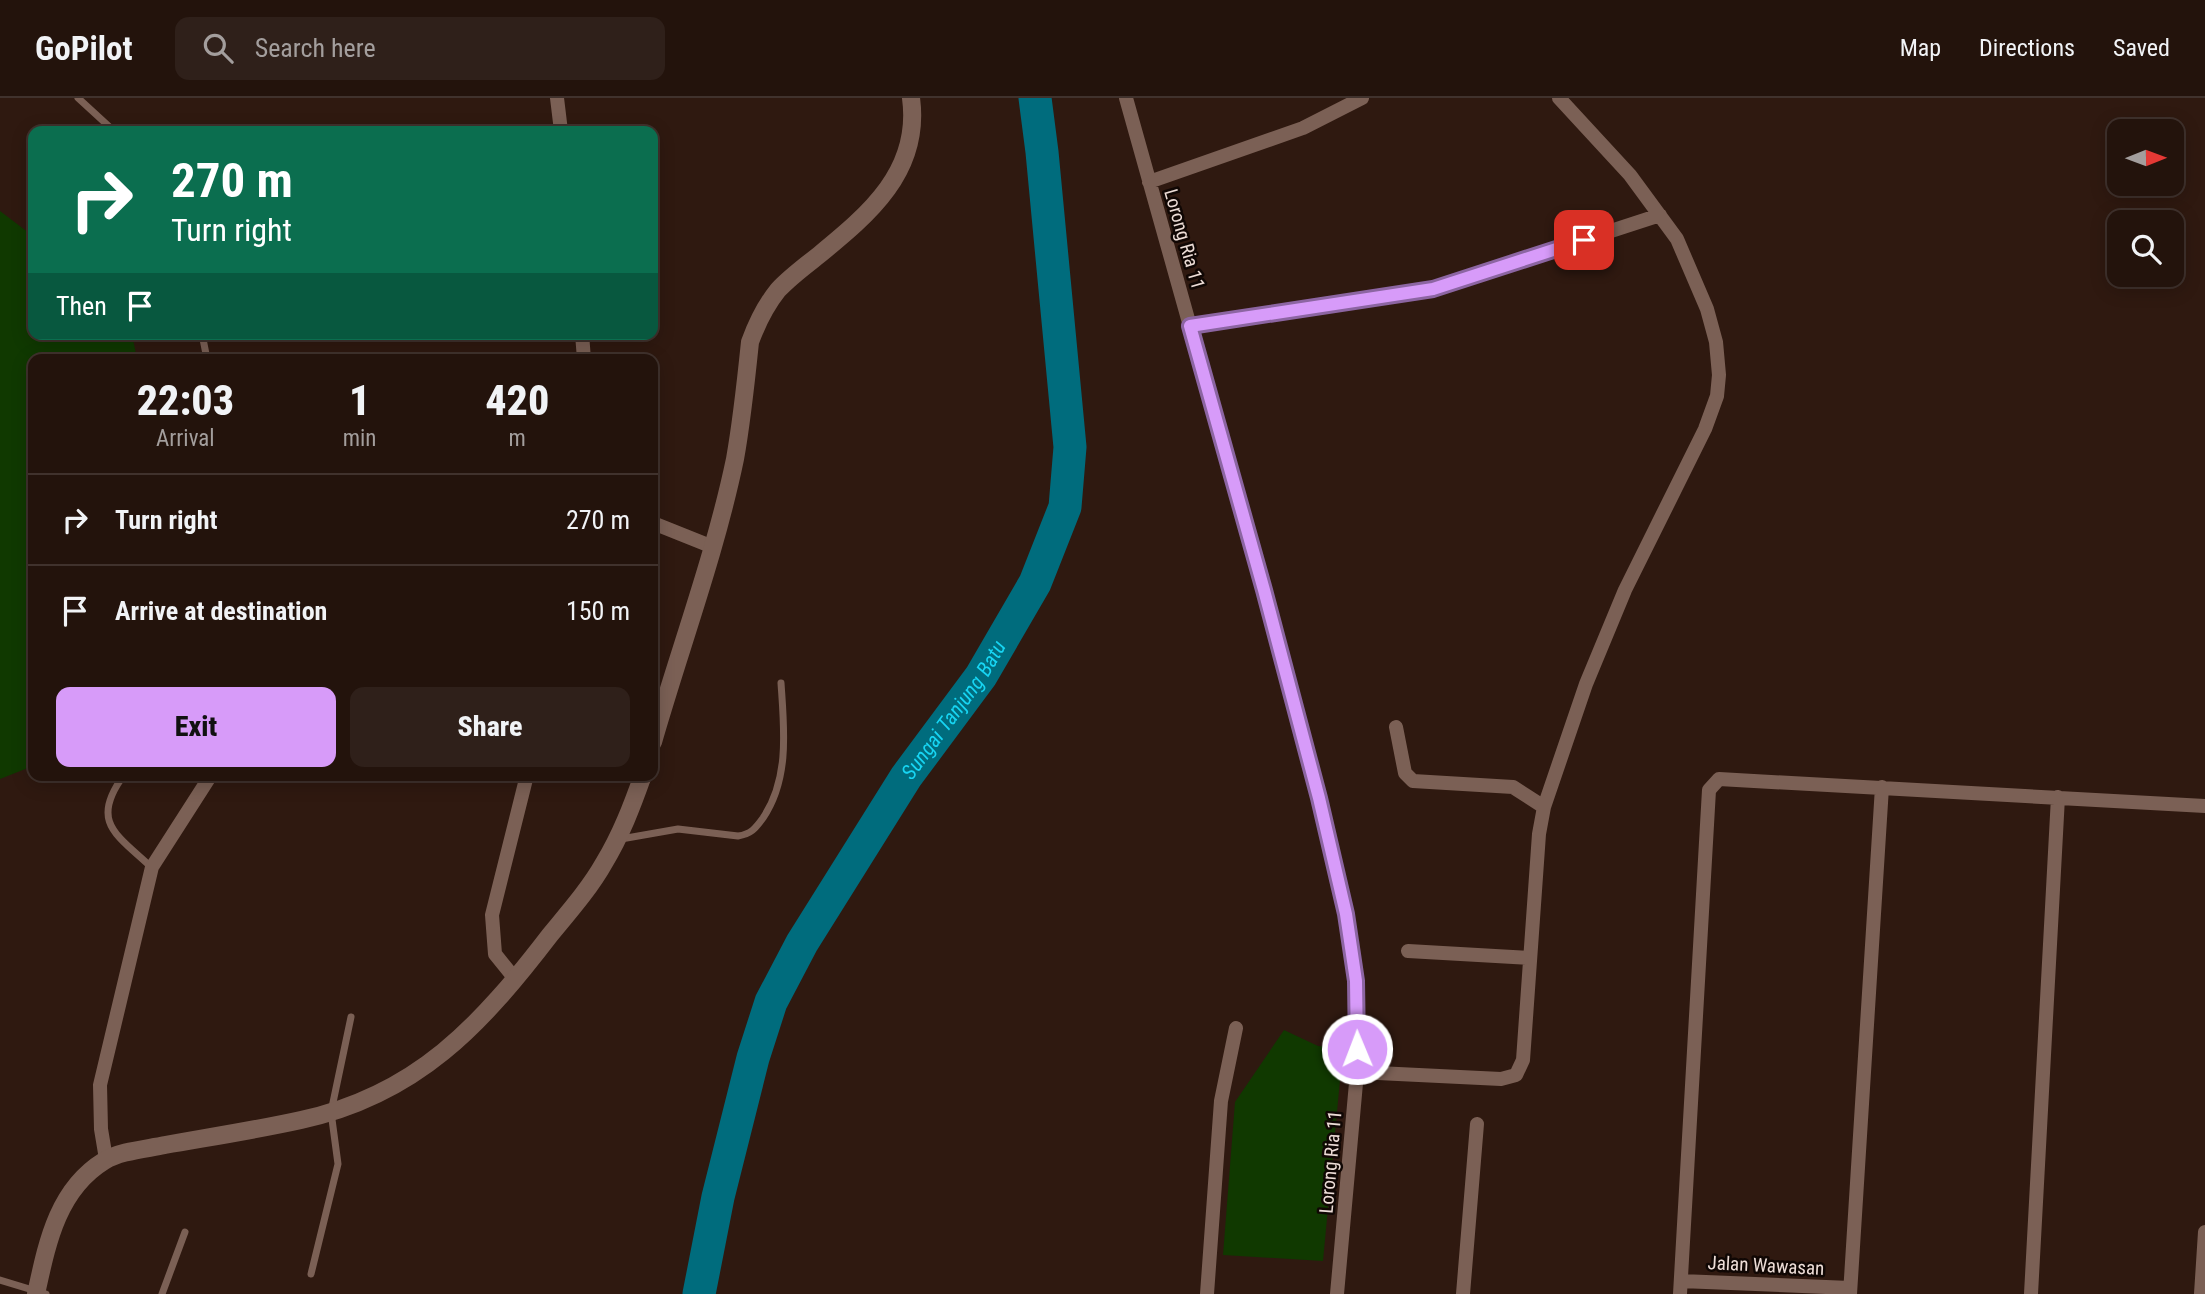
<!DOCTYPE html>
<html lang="en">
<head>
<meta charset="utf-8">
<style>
  :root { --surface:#23130c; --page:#2f201a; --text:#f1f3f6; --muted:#a39e9d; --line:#40322d; --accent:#d79bf9 }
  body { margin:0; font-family:"Roboto Condensed",sans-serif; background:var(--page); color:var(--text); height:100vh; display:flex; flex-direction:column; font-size:26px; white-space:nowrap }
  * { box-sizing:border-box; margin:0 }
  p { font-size:23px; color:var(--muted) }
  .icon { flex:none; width:38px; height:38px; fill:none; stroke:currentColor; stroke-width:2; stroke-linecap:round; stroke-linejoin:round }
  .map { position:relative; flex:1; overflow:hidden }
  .sheet { position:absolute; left:28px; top:256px; width:630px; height:427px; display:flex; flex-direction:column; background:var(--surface); border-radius:14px; box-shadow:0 4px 18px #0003,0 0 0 2px var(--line) }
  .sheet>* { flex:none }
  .hud { position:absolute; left:28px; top:28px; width:630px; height:214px; border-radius:14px; box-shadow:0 4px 18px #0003,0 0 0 2px var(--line); background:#0b6e4f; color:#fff; overflow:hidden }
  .needle { width:46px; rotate:89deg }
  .buttons { position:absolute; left:2107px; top:21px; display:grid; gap:14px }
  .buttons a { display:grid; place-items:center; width:77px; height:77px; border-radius:14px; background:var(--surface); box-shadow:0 4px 18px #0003,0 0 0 2px var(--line); font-size:35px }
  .pin { position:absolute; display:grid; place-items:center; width:60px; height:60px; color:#fff; margin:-30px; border-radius:14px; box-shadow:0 4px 10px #0006 }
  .me { position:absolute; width:77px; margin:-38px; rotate:359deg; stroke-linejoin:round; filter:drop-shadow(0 0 5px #0008) }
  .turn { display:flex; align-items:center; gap:24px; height:147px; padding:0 28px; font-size:32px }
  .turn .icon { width:91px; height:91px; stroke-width:2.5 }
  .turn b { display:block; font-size:49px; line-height:60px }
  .then { display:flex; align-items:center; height:66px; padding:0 28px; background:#0003; gap:14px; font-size:26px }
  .eta { display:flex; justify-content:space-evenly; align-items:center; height:119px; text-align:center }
  .eta b { font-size:42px; font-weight:800; line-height:49px }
  .primary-button { display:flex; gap:14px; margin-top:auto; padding:14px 28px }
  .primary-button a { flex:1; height:80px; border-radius:14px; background:var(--accent); color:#111; font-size:28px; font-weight:800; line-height:80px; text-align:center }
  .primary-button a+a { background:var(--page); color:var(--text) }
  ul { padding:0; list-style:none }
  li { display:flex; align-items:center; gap:21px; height:91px; padding:0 28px; border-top:2px solid var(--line) }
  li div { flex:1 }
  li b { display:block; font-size:26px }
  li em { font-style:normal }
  header { display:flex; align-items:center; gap:42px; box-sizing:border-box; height:98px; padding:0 35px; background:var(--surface); border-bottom:2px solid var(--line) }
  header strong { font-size:33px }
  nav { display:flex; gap:38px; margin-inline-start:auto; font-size:24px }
  .search { width:490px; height:63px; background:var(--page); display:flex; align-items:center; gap:18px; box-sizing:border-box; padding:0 24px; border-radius:14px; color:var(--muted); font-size:26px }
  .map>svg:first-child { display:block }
  .green { fill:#103900 }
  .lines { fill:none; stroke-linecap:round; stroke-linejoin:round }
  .river { stroke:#006c7d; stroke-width:33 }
  .service { stroke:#7b6055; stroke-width:7 }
  .minor { stroke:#7b6055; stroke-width:14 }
  .tertiary { stroke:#7b6055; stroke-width:18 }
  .route-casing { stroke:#8c65a2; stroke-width:18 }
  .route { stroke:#d79bf9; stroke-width:12 }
  .labels { text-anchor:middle; stroke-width:5; stroke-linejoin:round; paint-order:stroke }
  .street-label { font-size:19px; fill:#edddd7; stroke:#100704 }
  .water-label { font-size:21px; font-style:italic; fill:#17d5f3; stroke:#100704 }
</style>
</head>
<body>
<header>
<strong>GoPilot</strong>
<div class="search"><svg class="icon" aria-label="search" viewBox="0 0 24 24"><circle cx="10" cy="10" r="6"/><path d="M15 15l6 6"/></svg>Search here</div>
<nav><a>Map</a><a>Directions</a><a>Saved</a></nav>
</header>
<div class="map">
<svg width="2205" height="1196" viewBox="0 0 2205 1196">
  <rect width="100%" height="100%" fill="#2f1910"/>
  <path class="green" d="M 0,113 L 33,138 L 33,236 L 132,236 L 137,261 L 33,261 L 33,668 L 0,681 Z
    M 1284,932 L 1318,948 L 1343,950 L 1323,1163 L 1223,1157 L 1235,1004 Z"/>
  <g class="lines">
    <path class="river" id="s1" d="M 699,1196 L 718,1099 L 753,960 L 771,904 L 802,845 L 906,679 L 981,578 L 1035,485 L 1065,409 L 1070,349 L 1042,54 L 1035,0"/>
    <path class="service" d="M 78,0 L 114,33
      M 202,236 L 207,261
      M 124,677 C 89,724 117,737 151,769
      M 621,741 L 678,731 L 738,738 C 751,736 755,731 763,720 C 790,680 784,630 781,585
      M 311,1176 L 338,1066 L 331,1014 L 351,919
      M 0,1182 L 46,1196
      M 162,1196 L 185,1134"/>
    <path class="minor" d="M 557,0 L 561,33
      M 1126,0 L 1264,492 L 1319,700 L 1346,815 L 1356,883 L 1357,974 L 1337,1196
      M 1149,84 L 1303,30 L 1362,0
      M 1190,228 L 1433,191 L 1660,117
      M 582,236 L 584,261
      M 653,425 L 713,449
      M 1396,629 L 1405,675 L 1413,683 L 1513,689 L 1544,709
      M 1408,853 L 1530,860
      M 516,882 L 495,856 L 492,817 L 527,677
      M 1357,974 L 1501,981 L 1516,977 L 1523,962 L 1539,736 L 1544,709 L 1586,586 L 1625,492 L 1705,331 L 1717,298 L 1719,277 L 1716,244 L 1707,211 L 1677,141 L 1630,77 L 1559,0
      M 106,1061 L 101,1031 L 100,987 L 152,769 L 211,677
      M 1681,1183 L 1850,1190
      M 1207,1196 L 1221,1003 L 1236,930
      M 1463,1196 L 1477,1026
      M 1680,1196 L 1709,692 L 1719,681 L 2205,708
      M 1850,1196 L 1882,689
      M 2031,1196 L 2058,699
      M 2201,1196 L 2205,1134"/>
    <path class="tertiary" d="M 653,644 C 680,550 715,457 735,361 C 742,322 746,283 750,244 C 757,225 766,207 778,192 C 790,179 805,168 819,157 C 869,116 921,73 911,0
      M 36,1196 C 47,1146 57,1092 104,1063 C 120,1053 146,1051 165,1047 C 210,1039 256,1032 301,1022 C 417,997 481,927 550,837 C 569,814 590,790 604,765 C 621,737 632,708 643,677"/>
  </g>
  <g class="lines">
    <defs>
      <path id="route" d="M 1357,951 L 1356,883 L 1346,816 L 1319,700 L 1264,492 L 1190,228 L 1433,191 L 1584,142"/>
    </defs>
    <use href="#route" class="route-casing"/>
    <use href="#route" class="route"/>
  </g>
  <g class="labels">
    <g class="street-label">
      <text transform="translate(1185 141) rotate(74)" y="7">Lorong Ria 11</text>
      <text transform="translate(1330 1064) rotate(-85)" y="7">Lorong Ria 11</text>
      <text transform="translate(1766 1167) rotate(3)" y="7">Jalan Wawasan</text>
    </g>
    <g class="water-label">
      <text dy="7" stroke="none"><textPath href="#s1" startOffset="646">Sungai Tanjung Batu</textPath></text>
    </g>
  </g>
</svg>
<div class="buttons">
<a><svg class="needle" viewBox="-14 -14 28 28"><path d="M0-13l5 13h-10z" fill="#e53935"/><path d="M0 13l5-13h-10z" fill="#a39e9d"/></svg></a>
<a><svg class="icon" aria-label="search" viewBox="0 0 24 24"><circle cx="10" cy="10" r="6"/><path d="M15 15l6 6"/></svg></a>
</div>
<div class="pin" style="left:1584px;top:142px;background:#d93025"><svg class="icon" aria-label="arrive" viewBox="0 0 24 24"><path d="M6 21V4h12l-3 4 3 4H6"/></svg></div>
<svg class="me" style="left:1357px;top:951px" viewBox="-20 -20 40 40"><circle r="17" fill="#d79bf9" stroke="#fff" stroke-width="3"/><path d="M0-11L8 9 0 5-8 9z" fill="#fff"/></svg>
<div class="hud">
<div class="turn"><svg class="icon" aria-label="right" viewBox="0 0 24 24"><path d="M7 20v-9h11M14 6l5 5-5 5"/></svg><div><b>270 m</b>Turn right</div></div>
<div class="then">Then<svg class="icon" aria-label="arrive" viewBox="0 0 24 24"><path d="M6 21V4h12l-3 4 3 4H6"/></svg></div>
</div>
<section class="sheet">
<div class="eta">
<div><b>22:03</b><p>Arrival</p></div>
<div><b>1</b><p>min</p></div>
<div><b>420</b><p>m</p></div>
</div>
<ul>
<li><svg class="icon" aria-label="right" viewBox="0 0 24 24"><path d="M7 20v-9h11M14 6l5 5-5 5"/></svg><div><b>Turn right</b></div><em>270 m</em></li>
<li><svg class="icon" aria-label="arrive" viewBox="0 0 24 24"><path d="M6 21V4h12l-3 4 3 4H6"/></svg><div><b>Arrive at destination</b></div><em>150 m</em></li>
</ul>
<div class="primary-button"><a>Exit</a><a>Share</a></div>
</section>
</div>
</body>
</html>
